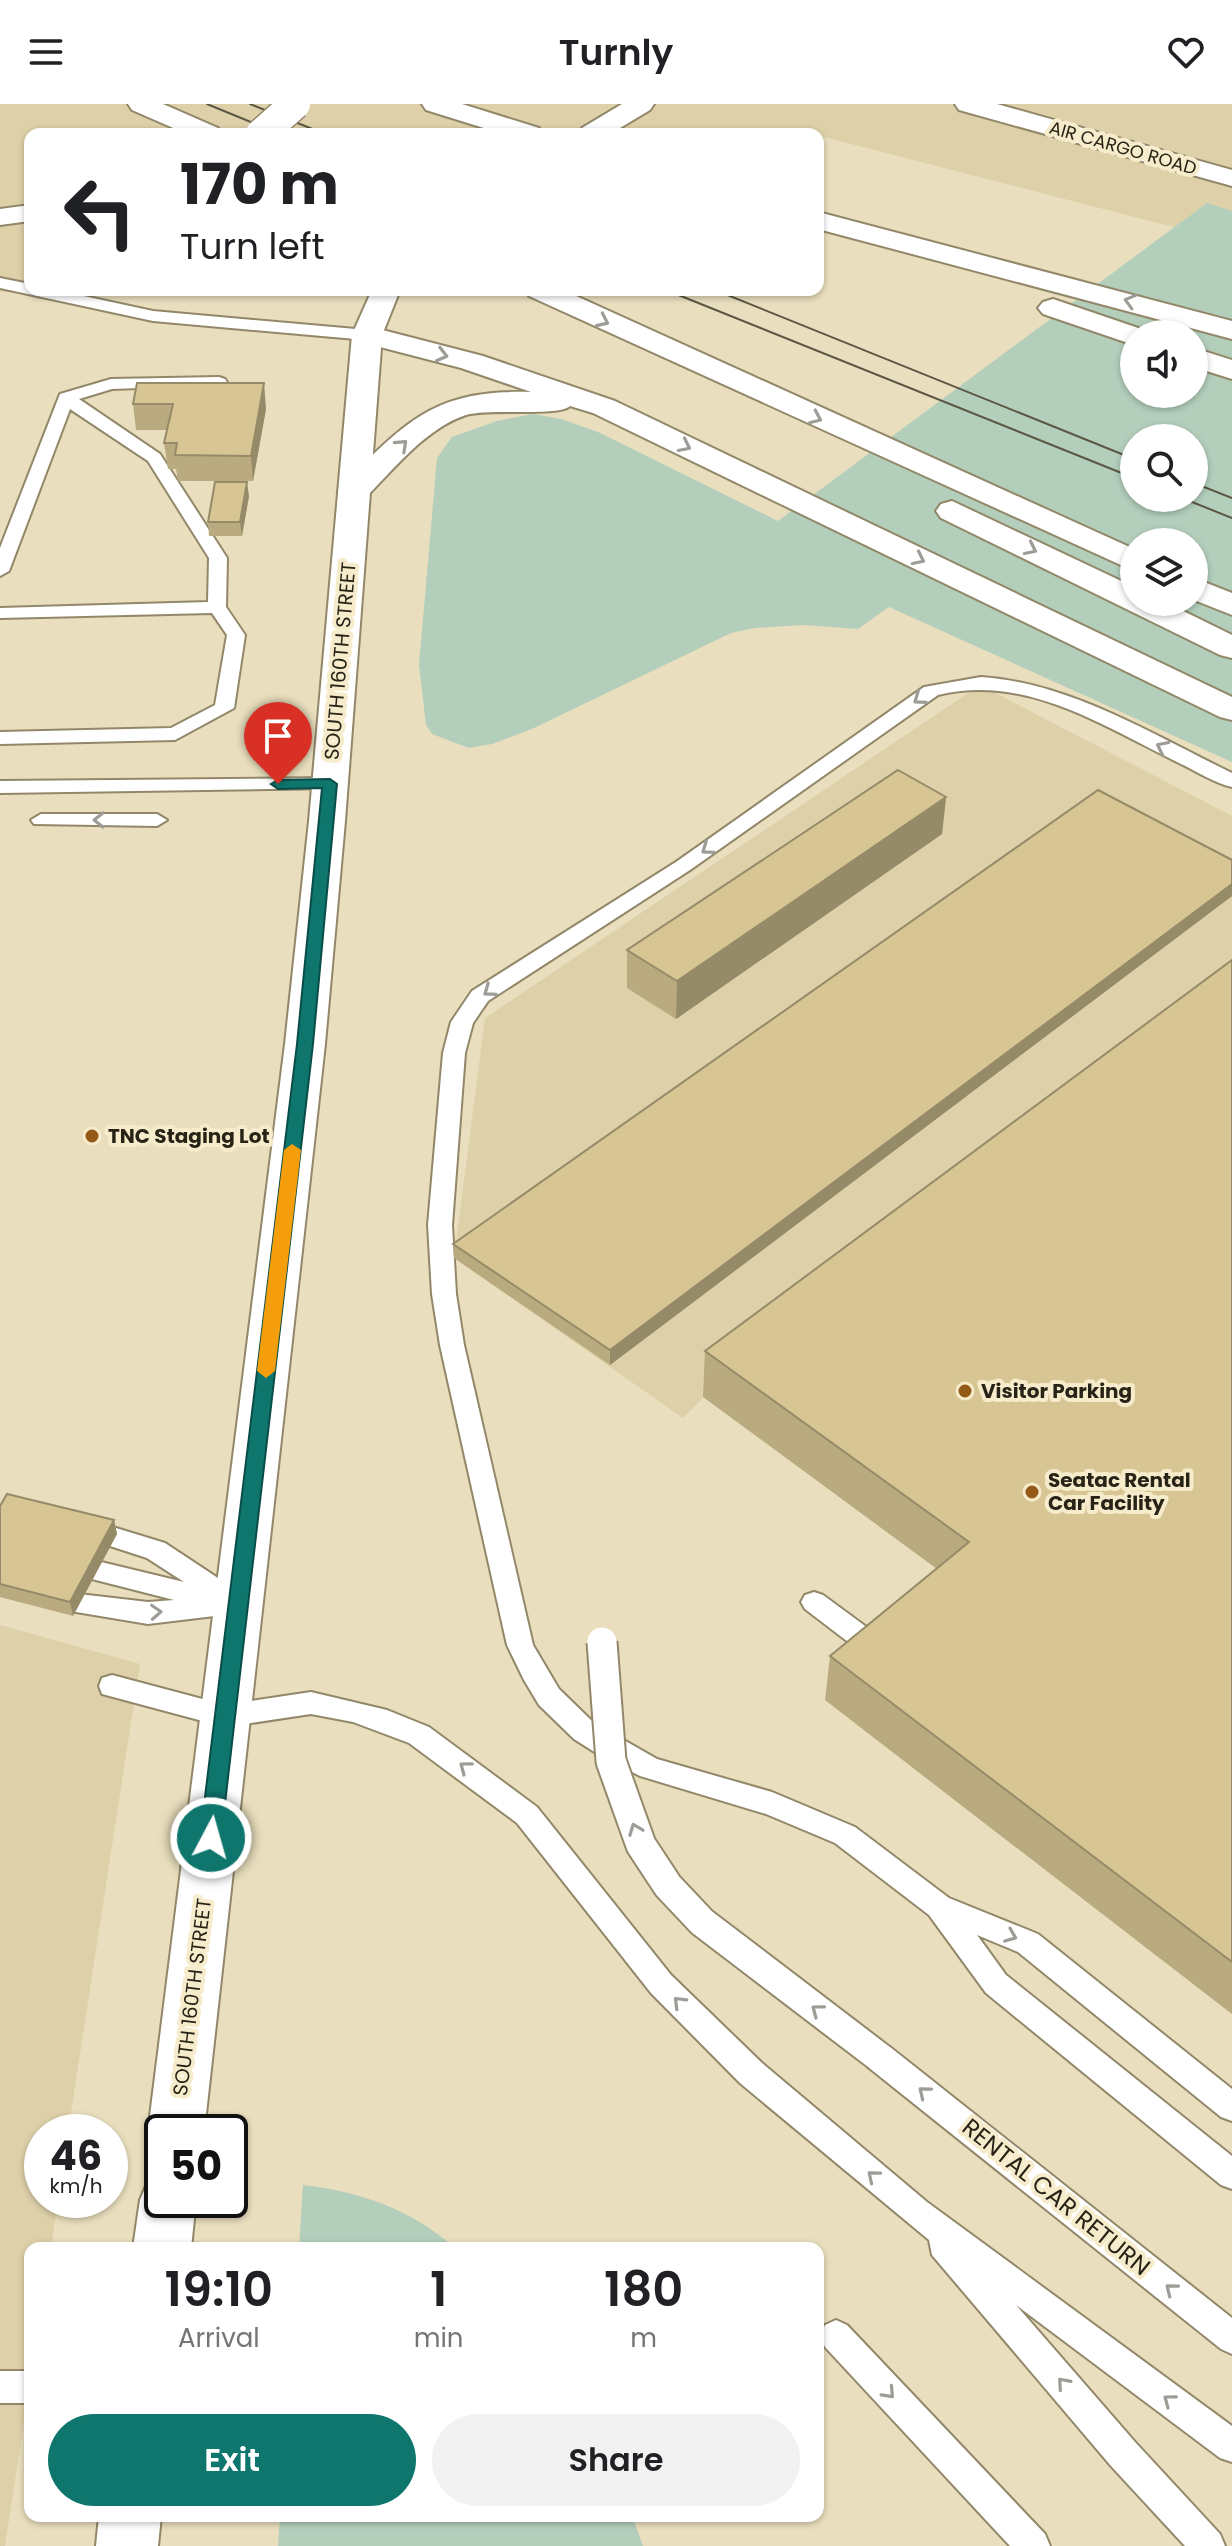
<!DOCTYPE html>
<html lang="en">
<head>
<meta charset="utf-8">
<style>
  :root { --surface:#fff; --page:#f2f2f2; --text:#202124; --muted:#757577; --accent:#0f766e }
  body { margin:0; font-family:Poppins,sans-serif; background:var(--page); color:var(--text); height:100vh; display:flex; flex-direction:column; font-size:30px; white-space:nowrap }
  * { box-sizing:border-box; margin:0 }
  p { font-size:26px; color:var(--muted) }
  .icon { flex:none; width:44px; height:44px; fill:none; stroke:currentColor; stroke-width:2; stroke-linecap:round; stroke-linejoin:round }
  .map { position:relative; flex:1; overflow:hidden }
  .details { position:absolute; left:24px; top:2138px; width:800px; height:280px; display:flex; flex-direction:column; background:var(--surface); border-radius:16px; box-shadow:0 2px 6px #0004 }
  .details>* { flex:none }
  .hud { position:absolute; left:24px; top:24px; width:800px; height:168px; border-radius:16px; box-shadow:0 2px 6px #0004; background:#fff; color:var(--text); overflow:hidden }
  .tools { position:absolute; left:1120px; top:216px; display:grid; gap:16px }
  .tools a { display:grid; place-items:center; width:88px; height:88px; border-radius:50%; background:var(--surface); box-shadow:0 2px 6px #0004; font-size:40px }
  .speed { position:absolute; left:24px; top:2010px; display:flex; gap:16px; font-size:40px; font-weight:700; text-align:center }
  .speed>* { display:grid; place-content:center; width:104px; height:104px; border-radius:50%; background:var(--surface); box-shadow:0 2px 6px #0004; line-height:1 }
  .speed small { font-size:20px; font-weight:400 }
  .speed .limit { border:4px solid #111; border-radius:12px; background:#fff; color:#111 }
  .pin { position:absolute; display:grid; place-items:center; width:68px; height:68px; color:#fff; margin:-82px -34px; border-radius:50% 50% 50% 0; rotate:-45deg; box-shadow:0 0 8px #0007 }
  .pin .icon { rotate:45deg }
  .me { position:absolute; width:88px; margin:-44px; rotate:6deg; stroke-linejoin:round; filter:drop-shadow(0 0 6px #0008) }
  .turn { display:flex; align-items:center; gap:28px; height:168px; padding:0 24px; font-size:36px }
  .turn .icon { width:104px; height:104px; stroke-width:2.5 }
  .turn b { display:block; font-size:56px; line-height:68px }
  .eta { display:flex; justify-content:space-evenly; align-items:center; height:136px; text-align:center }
  .eta b { font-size:48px; font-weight:600; line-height:56px }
  .action { display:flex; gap:16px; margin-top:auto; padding:16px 24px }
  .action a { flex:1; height:92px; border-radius:48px; background:var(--accent); color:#fff; font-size:32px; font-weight:600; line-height:92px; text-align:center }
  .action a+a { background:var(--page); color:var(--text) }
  header { display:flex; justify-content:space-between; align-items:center; height:104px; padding:0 24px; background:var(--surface); font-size:36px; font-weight:600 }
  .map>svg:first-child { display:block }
  .built { fill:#ded1a9 }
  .green { fill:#b3cfbc; fill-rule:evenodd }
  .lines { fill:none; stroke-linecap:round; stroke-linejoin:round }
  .lane-casing { stroke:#928869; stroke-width:4 }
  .secondary-casing { stroke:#928869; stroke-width:4 }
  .highway-casing { stroke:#928869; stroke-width:4 }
  .lane { fill:#fff; fill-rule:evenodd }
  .secondary { fill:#fff; fill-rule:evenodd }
  .highway { fill:#fff; fill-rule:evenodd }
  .tram { stroke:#5c5644; stroke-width:2 }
  .lane-bridge-casing { stroke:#928869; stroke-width:33; stroke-linecap:butt }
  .highway-bridge-casing { stroke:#928869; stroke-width:33; stroke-linecap:butt }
  .lane-bridge { stroke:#fff; stroke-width:29 }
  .highway-bridge { stroke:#fff; stroke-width:30 }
  .wall { fill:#b9aa7f }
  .shaded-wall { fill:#968b68 }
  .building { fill:#d7c694; stroke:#968b68; stroke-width:2 }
  .oneway { stroke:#9e9c97 }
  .route { fill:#0f766e; stroke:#0a4d48; stroke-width:2 }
  .slow { fill:#f59e0b }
  .poi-dot { fill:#945a18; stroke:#f6ebca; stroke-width:3 }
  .labels { text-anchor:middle; stroke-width:8; stroke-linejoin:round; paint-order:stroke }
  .far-street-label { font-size:18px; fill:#272317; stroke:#f6ebca }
  .street-label { font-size:20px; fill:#272317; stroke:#f6ebca }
  .poi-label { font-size:20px; font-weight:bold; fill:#272317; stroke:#f6ebca; text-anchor:start }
  .near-street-label { font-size:24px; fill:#272317; stroke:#f6ebca }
</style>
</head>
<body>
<header><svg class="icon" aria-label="menu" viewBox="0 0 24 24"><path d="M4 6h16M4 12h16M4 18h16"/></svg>Turnly<svg class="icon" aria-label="heart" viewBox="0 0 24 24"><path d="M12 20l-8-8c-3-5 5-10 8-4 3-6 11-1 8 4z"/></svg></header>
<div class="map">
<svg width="1232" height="2442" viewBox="0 0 1232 2442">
  <rect width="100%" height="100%" fill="#e9debd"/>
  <path class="built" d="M 0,0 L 1232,0 L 1232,138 L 797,26 L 785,30 L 30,30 L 30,186 L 339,186 L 324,191 L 0,188 Z
    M 980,581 L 1232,712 L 1232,1910 L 825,1596 L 962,1483 L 704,1293 L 683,1314 L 454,1154 L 485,914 Z
    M 0,1521 L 140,1560 L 68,2028 L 42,2028 L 42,2096 L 58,2096 L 51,2144 L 30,2144 L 30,2279 L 5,2442 L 0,2442 Z"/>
  <path class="green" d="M 1207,99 L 1232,107 L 1232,658 L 889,503 L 858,525 L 804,521 L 755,524 L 731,529 L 534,624 L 492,640 L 469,644 L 432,630 L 426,621 L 419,561 L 437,354 L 452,333 L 497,317 L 533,310 L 561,315 L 598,328 L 778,417 ZM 1134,230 L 1194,230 L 1194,290 L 1134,290 ZM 1134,334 L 1194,334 L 1194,394 L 1134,394 ZM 1134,438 L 1194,438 L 1194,498 L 1134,498 Z
    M 303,2081 C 361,2088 411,2105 455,2144 L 299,2144 Z
    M 280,2412 L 632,2412 L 643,2442 L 278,2442 Z"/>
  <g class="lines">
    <defs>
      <path id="lane" d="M 0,174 L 30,180 L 30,186 L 56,186 L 153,207 L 367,226 L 375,231 L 367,236 L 153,217 L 0,184 Z
        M 219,273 L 225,275 L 227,278 L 225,281 L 112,285 L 79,295 L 160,350 L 227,454 L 226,503 L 245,531 L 234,604 L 175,636 L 0,640 L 0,628 L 171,624 L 215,601 L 227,531 L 212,509 L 0,514 L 0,504 L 208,498 L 209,454 L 148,357 L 70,305 L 9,467 L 0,472 L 0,444 L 60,290 L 111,275 Z
        M 981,573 C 1071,579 1153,631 1232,669 L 1232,683 C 1214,679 1198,668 1181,660 C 1105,623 1025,569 938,591 L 690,766 L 488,897 L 473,919 L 465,949 L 452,1121 L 456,1190 L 464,1241 L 533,1541 L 559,1585 L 594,1619 L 657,1655 L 772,1688 L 855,1723 L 949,1794 L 1038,1830 L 1232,1985 L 1232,2017 L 1221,2013 L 1018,1848 L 977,1831 L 1006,1871 L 1232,2052 L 1232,2085 L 1221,2081 L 986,1889 L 929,1811 L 835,1739 L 766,1710 L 640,1672 L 604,1654 L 574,1635 L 539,1601 L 524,1576 L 507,1541 L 440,1241 L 432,1190 L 428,1121 L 443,949 L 451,918 L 472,887 L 676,758 L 924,583 Z
        M 330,674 L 337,676 L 340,680 L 337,684 L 0,689 L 0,677 Z
        M 41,710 L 157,710 L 167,716 L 157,722 L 34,720 L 31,716 Z
        M 116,1424 L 165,1439 L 236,1486 L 239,1491 L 248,1494 L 252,1501 L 248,1508 L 148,1520 L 70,1507 L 66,1500 L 70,1493 L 79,1490 L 148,1498 L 174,1496 L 88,1474 L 84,1467 L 88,1460 L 97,1457 L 184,1478 L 147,1454 L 107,1441 L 103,1434 L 107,1427 Z
        M 814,1488 L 823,1491 L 891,1541 L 895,1549 L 891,1557 L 882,1560 L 873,1557 L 805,1505 L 801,1498 L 805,1491 Z
        M 112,1571 L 225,1601 L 311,1588 L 387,1606 L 429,1623 L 537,1703 L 671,1871 L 762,1959 L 927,2098 L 1232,2322 L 1232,2358 L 1220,2354 L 1016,2201 L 1135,2338 L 1220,2430 L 1225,2442 L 1185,2442 L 1111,2362 L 932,2151 L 929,2136 L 740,1979 L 651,1889 L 517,1719 L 409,1639 L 353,1618 L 311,1610 L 225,1623 L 102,1590 L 99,1582 L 102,1574 Z
        M 879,1939 L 890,1943 L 1232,2214 L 1232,2250 L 1221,2245 L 868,1963 L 864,1953 L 868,1943 Z
        M 836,2216 L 847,2221 L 1045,2430 L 1050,2442 L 1010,2442 L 825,2243 L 820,2232 L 825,2221 Z
        M 0,2267 L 30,2267 L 30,2299 L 0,2299 Z"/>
      <path id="secondary" d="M 622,0 L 654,0 L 650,6 L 610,30 L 578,30 L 582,24 Z
        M 955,0 L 997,0 L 1232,66 L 1232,82 L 959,6 Z
        M 372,186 L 400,186 L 382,231 L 345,717 L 325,940 L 204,2028 L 162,2028 L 162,2049 L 156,2046 L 148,2028 L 285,940 L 309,717 L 352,231 Z
        M 162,2072 L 162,2096 L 196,2096 L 191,2144 L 133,2144 L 140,2096 L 148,2077 Z
        M 99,2412 L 161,2412 L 158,2442 L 96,2442 Z"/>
      <path id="highway" d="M 128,0 L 163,0 L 218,24 L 222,30 L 187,30 L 132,6 Z
        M 422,0 L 462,0 L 539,24 L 543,30 L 503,30 L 426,6 Z
        M 30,101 L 30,117 L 0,121 L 0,105 Z
        M 818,108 L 1232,217 L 1232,235 L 818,125 Z
        M 525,186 L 563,186 L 1134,445 L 1134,467 L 529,192 Z
        M 1053,195 L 1144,226 L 1147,230 L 1134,230 L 1134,241 L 1043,210 L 1038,204 L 1043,198 Z
        M 367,222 L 483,252 L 615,297 L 1232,593 L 1232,616 L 1220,613 L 593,309 L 570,302 C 559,313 490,304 466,311 C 426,324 394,365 365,394 L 354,397 L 343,394 L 338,387 L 343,380 C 407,317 435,285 531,288 L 461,264 L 357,237 L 352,231 L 357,225 Z
        M 1194,244 L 1232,256 L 1232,275 L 1194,263 Z
        M 952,397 L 1134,483 L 1134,498 L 1165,498 L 1232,531 L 1232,554 L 1220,551 L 941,414 L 936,407 L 941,400 Z
        M 1194,474 L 1232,489 L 1232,511 L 1194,496 Z"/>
    </defs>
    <use href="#lane" class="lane-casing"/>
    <use href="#secondary" class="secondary-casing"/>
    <use href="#highway" class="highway-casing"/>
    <use href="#lane" class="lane"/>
    <use href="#secondary" class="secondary"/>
    <use href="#highway" class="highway"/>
    <path class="tram" d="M 207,0 L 280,30
      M 250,0 L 325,30
      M 666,186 L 1134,374
      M 715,186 L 1134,355
      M 1194,379 L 1232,394
      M 1182,394 L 1232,414"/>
    <defs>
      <path id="lane-bridge" d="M 602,1538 L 611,1657 L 641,1741 L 668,1782 L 702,1818 L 879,1953"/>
      <path id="highway-bridge" d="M 261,30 L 295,0"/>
    </defs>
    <use href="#lane-bridge" class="lane-bridge-casing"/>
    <use href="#highway-bridge" class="highway-bridge-casing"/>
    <use href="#lane-bridge" class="lane-bridge"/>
    <use href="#highway-bridge" class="highway-bridge"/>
  </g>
  <path class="wall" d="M 137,279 L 266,305 L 253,377 L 178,377 L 176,365 L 168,365 L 164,339 L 167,326 L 136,326 L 133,300 Z
    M 249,392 L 242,432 L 209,432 L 208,418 Z
    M 946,693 L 942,730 L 676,915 L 627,884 L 627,846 Z
    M 1232,756 L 1232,792 L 610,1261 L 454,1154 L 453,1140 Z
    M 1232,856 L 1232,1910 L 825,1596 L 830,1552 L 937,1465 L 703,1293 L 705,1247 Z
    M 0,1402 L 114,1416 L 117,1430 L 73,1512 L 0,1493 Z"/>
  <path class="shaded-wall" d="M 264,279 L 266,305 L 253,377 L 251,352 Z
    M 247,378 L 249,392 L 242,432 L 240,418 Z
    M 946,693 L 942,730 L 676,915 L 677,877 Z
    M 1232,780 L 1232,792 L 610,1261 L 610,1246 Z
    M 114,1416 L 117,1430 L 73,1512 L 70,1498 Z"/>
  <path class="building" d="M 137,279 L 264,279 L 251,352 L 175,351 L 177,339 L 164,339 L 173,300 L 133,300 Z
    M 215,378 L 247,378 L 240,418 L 208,418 Z
    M 898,666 L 946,693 L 677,877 L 627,846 Z
    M 1098,686 L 1232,756 L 1232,780 L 610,1246 L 453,1140 Z
    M 1232,856 L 1232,1858 L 830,1552 L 969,1438 L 705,1247 Z
    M 7,1390 L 114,1416 L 70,1498 L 0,1480 L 0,1402 Z"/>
  <defs><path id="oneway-chevron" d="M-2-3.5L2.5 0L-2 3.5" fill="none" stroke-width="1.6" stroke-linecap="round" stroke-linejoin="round" transform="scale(2)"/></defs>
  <g class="oneway">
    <use href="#oneway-chevron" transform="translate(1130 197) rotate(-164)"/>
    <use href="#oneway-chevron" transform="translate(603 217) rotate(25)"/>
    <use href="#oneway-chevron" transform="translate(442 251) rotate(14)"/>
    <use href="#oneway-chevron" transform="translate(816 314) rotate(24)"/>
    <use href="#oneway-chevron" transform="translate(402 341) rotate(-43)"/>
    <use href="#oneway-chevron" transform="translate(685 342) rotate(26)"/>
    <use href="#oneway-chevron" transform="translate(1031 445) rotate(26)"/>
    <use href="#oneway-chevron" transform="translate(919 455) rotate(26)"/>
    <use href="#oneway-chevron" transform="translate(919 595) rotate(145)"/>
    <use href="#oneway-chevron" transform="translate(1162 643) rotate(-154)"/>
    <use href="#oneway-chevron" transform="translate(99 716) rotate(180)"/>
    <use href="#oneway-chevron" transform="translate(707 745) rotate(145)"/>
    <use href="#oneway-chevron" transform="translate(489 887) rotate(144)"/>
    <use href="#oneway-chevron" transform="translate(156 1508) rotate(-3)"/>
    <use href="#oneway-chevron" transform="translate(465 1663) rotate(-143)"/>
    <use href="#oneway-chevron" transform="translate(635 1725) rotate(-111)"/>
    <use href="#oneway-chevron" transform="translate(1011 1832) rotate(22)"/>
    <use href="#oneway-chevron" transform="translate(679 1898) rotate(-135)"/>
    <use href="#oneway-chevron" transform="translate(817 1906) rotate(-143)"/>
    <use href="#oneway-chevron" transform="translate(924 1988) rotate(-141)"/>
    <use href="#oneway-chevron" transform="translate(873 2072) rotate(-140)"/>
    <use href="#oneway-chevron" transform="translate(1171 2185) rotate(-141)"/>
    <use href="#oneway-chevron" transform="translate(1063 2279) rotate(-131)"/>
    <use href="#oneway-chevron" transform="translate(889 2289) rotate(47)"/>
    <use href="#oneway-chevron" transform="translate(1169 2296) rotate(-143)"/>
  </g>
  <path class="route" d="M 330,675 L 337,680 L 313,940 L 221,1734 L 218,1740 L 211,1743 L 203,1740 L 200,1734 L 297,940 L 322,684 L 278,685 L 271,680 L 278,676 Z"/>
  <path class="slow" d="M 292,1040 L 301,1046 L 275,1267 L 266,1274 L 257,1267 L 284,1046 Z"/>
  <g class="poi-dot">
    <circle cx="92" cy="1032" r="8"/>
    <circle cx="965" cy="1287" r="8"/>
    <circle cx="1032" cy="1388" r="8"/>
  </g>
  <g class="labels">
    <g class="far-street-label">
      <text transform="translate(1123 44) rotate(16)" y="6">AIR CARGO ROAD</text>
    </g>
    <g class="street-label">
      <text transform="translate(340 557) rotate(-85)" y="7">SOUTH 160TH STREET</text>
      <text transform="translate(192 1893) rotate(-83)" y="7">SOUTH 160TH STREET</text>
    </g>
    <g class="poi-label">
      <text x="108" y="1039">TNC Staging Lot</text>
      <text x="981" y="1294">Visitor Parking</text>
      <text x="1048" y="1383">Seatac Rental<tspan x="1048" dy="23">Car Facility</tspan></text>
    </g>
    <g class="near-street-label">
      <text transform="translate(1056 2093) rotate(39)" y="8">RENTAL CAR RETURN</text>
    </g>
  </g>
</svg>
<div class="tools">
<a><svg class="icon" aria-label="sound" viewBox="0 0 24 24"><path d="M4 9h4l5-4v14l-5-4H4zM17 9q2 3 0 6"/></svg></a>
<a><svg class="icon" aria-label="search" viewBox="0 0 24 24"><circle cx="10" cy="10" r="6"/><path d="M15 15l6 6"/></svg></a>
<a><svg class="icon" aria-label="layers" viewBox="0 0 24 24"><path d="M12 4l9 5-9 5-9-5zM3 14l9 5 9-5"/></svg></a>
</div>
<div class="speed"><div>46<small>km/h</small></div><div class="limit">50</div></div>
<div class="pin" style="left:278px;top:680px;background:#d93025"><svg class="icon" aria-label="arrive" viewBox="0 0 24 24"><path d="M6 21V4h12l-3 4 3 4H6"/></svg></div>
<svg class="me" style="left:211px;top:1734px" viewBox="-20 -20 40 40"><circle r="17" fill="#0f766e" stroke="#fff" stroke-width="3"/><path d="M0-11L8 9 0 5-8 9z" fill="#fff"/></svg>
<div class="hud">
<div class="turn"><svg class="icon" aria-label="left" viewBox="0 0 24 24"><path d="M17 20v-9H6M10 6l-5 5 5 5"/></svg><div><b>170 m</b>Turn left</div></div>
</div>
<section class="details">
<div class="eta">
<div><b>19:10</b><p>Arrival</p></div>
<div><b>1</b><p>min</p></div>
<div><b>180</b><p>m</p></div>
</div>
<div class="action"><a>Exit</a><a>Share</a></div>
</section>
</div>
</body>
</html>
